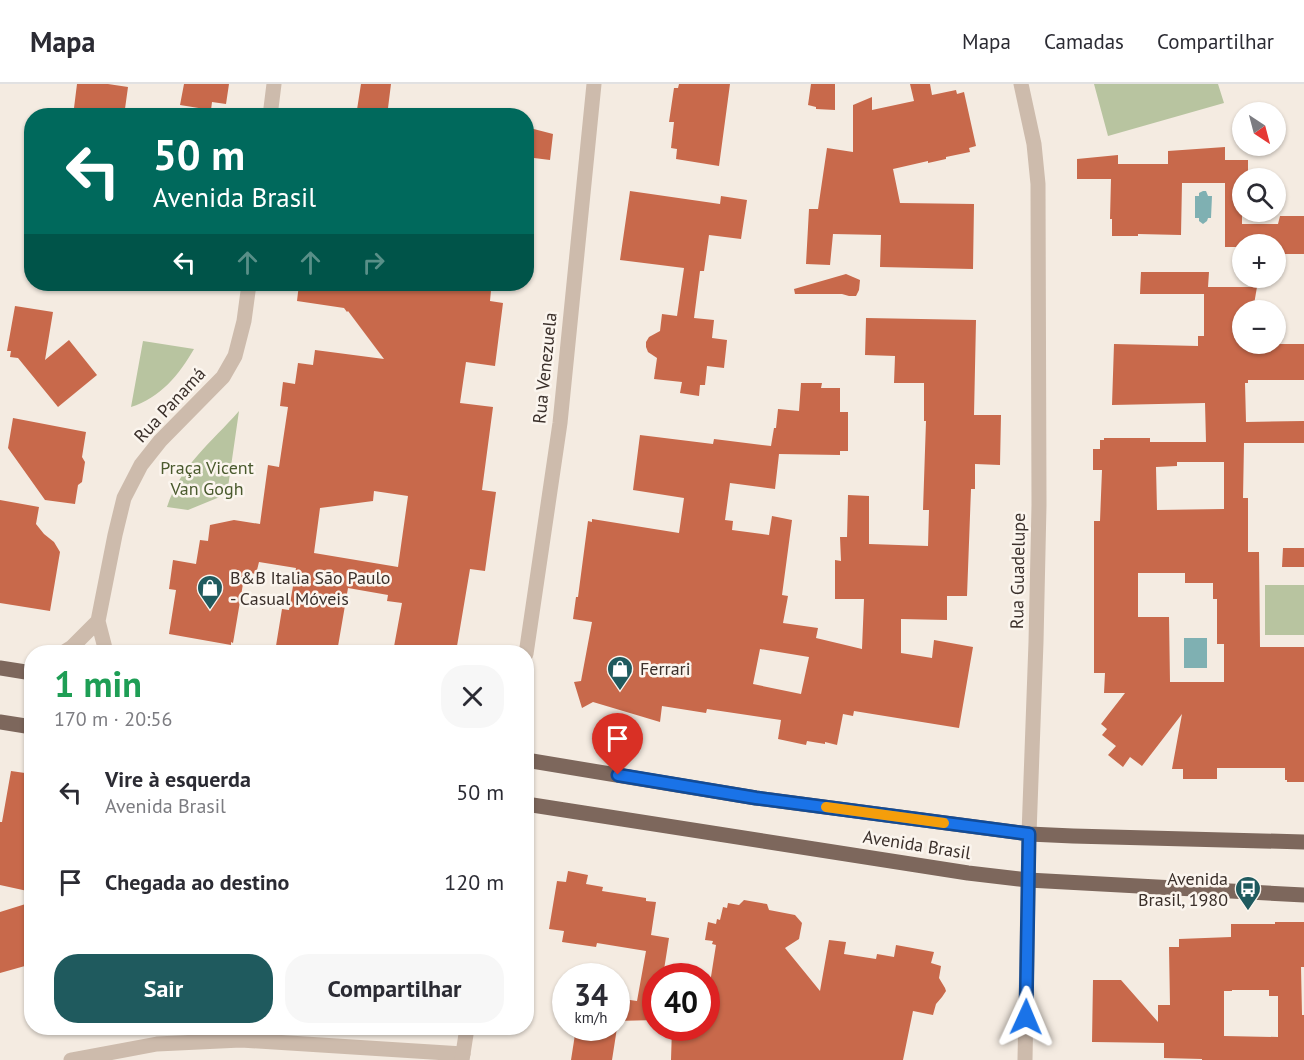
<!DOCTYPE html>
<html lang="pt">
<head>
<meta charset="utf-8">
<style>
  :root { --surface:#fff; --page:#f7f7f7; --text:#2b2b33; --muted:#7c7c81; --line:#e1e1e2; --accent:#1f5a5e }
  body { margin:0; font-family:"PT Sans",sans-serif; background:var(--page); color:var(--text); height:100vh; display:flex; flex-direction:column; font-size:22px; white-space:nowrap }
  * { box-sizing:border-box; margin:0 }
  p { font-size:20px; color:var(--muted) }
  .icon { flex:none; width:33px; height:33px; fill:none; stroke:currentColor; stroke-width:2; stroke-linecap:round; stroke-linejoin:round }
  .map { position:relative; flex:1; overflow:hidden }
  .side { position:absolute; left:24px; top:561px; width:510px; height:390px; display:flex; flex-direction:column; background:var(--surface); border-radius:24px; box-shadow:0 2px 4px #0004 }
  .side>* { flex:none }
  .top-card { position:absolute; left:24px; top:24px; width:510px; height:183px; border-radius:24px; box-shadow:0 2px 4px #0004; background:#00695c; color:#fff; overflow:hidden }
  .needle { width:39px; rotate:144deg }
  .controls { position:absolute; left:1232px; top:18px; display:grid; gap:12px }
  .controls a { display:grid; place-items:center; width:54px; height:54px; border-radius:50%; background:var(--surface); box-shadow:0 2px 4px #0004; font-size:30px }
  .speed { position:absolute; left:552px; top:879px; display:flex; gap:12px; font-size:30px; font-weight:700; text-align:center }
  .speed>* { display:grid; place-content:center; width:78px; height:78px; border-radius:50%; background:var(--surface); box-shadow:0 2px 4px #0004; line-height:1 }
  .speed small { font-size:15px; font-weight:400 }
  .speed .limit { border:9px solid #d22; background:#fff; color:#111 }
  .pin { position:absolute; display:grid; place-items:center; width:51px; height:51px; color:#fff; margin:-62px -26px; border-radius:50% 50% 50% 0; rotate:-45deg; box-shadow:0 0 6px #0007 }
  .pin .icon { rotate:45deg }
  .me { position:absolute; width:66px; margin:-33px; rotate:1deg; stroke-linejoin:round; filter:drop-shadow(0 0 4px #0008) }
  .turn { display:flex; align-items:center; gap:21px; height:126px; padding:0 30px; font-size:27px }
  .turn .icon { width:78px; height:78px; stroke-width:2.5 }
  .turn b { display:block; font-size:42px; line-height:51px }
  .lanes { display:flex; align-items:center; height:57px; padding:0 30px; background:#0003; justify-content:center; gap:30px; direction:ltr }
  .lanes .off { opacity:.35 }
  .round { display:grid; place-items:center; flex:none; width:63px; height:63px; border-radius:24px; background:var(--page) }
  .headline { display:flex; align-items:center; justify-content:space-between; height:102px; padding:0 30px }
  h1 { font-size:36px; font-weight:800; line-height:45px; color:#1e9e55 }
  .cta { display:flex; gap:12px; margin-top:auto; padding:12px 30px }
  .cta a { flex:1; height:69px; border-radius:24px; background:var(--accent); color:#fff; font-size:24px; font-weight:800; line-height:69px; text-align:center }
  .cta a+a { background:var(--page); color:var(--text) }
  ul { padding:0; list-style:none }
  li { display:flex; align-items:center; gap:18px; height:90px; padding:0 30px }
  li div { flex:1 }
  li b { display:block; font-size:22px }
  li em { font-style:normal }
  header { display:flex; align-items:center; gap:36px; box-sizing:border-box; height:84px; padding:0 30px; background:var(--surface); border-bottom:2px solid var(--line) }
  header strong { font-size:28px }
  nav { display:flex; gap:33px; margin-inline-start:auto; font-size:21px }
  .map>svg:first-child { display:block }
  .green { fill:#b8c4a0 }
  .water { fill:#7fb0b2 }
  .building { fill:#c8694b; fill-rule:evenodd }
  .lines { fill:none; stroke-linecap:round; stroke-linejoin:round }
  .minor { stroke:#cdbbac; stroke-width:15 }
  .tertiary { stroke:#cdbbac; stroke-width:15 }
  .primary { stroke:#7d675c; stroke-width:15 }
  .route-casing { stroke:#114b97; stroke-width:15 }
  .route { stroke:#1a73e8; stroke-width:10 }
  .slow { stroke:#f59e0b; stroke-width:10 }
  .labels { text-anchor:middle; stroke-width:5; stroke-linejoin:round; paint-order:stroke }
  .street-label { font-size:18px; fill:#3b302b; stroke:#fbf5ee }
  .park-label { font-size:18px; fill:#4a5a2e; stroke:#fbf5ee }
  .poi-label { font-size:18px; fill:#3b302b; stroke:#fbf5ee; text-anchor:start }
</style>
</head>
<body>
<header>
<strong>Mapa</strong>
<nav><a>Mapa</a><a>Camadas</a><a>Compartilhar</a></nav>
</header>
<div class="map">
<svg width="1304" height="976" viewBox="0 0 1304 976">
  <rect width="100%" height="100%" fill="#f4ebe1"/>
  <path class="green" d="M 1094,0 L 1218,0 L 1224,19 L 1108,52 Z
    M 143,257 L 194,265 C 179,291 160,314 131,323 Z
    M 239,327 L 227,410 L 188,426 L 167,423 C 181,381 211,359 239,327 Z
    M 1265,501 L 1304,501 L 1304,551 L 1265,551 Z"/>
  <path class="water" d="M 1203,107 L 1206,107 L 1208,112 L 1212,112 L 1211,134 L 1208,134 L 1207,137 L 1203,140 L 1199,137 L 1199,134 L 1195,134 L 1195,112 L 1199,112 L 1199,109 Z
    M 1184,554 L 1207,554 L 1207,584 L 1184,584 Z"/>
  <path class="building" d="M 77,0 L 108,0 L 128,3 L 124,32 L 73,32 Z
    M 184,0 L 229,0 L 226,20 L 212,18 L 211,26 L 180,21 Z
    M 361,0 L 391,0 L 387,32 L 356,32 Z
    M 679,0 L 730,0 L 719,82 L 676,75 L 677,65 L 671,64 L 674,38 L 669,38 L 674,4 L 678,4 Z
    M 811,0 L 835,0 L 835,26 L 816,25 L 816,23 L 808,21 Z
    M 910,0 L 930,0 L 932,11 L 956,6 L 957,10 L 964,8 L 976,62 L 969,64 L 970,68 L 946,73 L 946,75 L 928,79 L 928,77 L 893,85 L 900,119 L 974,120 L 973,185 L 880,183 L 881,151 L 833,150 L 830,181 L 806,180 L 809,125 L 818,125 L 827,64 L 853,68 L 853,21 L 872,13 L 872,26 L 914,17 Z
    M 526,43 L 553,50 L 550,76 L 526,73 Z
    M 1225,63 L 1225,76 L 1248,76 L 1248,94 L 1242,94 L 1242,140 L 1278,140 L 1280,132 L 1304,132 L 1304,170 L 1275,170 L 1275,160 L 1242,160 L 1242,163 L 1225,163 L 1225,99 L 1182,99 L 1181,151 L 1138,150 L 1138,152 L 1112,152 L 1112,135 L 1110,135 L 1111,95 L 1077,95 L 1077,75 L 1118,71 L 1118,80 L 1168,80 L 1168,67 Z
    M 630,107 L 720,120 L 721,112 L 747,116 L 741,155 L 709,151 L 704,187 L 700,187 L 694,234 L 714,236 L 712,254 L 727,256 L 724,284 L 707,282 L 705,301 L 700,301 L 699,312 L 680,309 L 682,298 L 654,295 L 657,274 L 648,268 L 646,263 L 646,258 L 649,253 L 660,247 L 662,230 L 677,232 L 684,184 L 620,176 Z
    M 1141,188 L 1209,188 L 1208,203 L 1257,203 L 1253,226 L 1242,226 L 1242,260 L 1304,260 L 1304,296 L 1248,296 L 1248,299 L 1245,299 L 1246,338 L 1304,337 L 1304,359 L 1244,359 L 1243,414 L 1248,414 L 1248,468 L 1259,468 L 1260,563 L 1304,563 L 1304,698 L 1287,698 L 1287,696 L 1285,696 L 1285,684 L 1217,684 L 1217,695 L 1183,695 L 1183,685 L 1172,685 L 1182,630 L 1142,682 L 1130,673 L 1123,683 L 1108,671 L 1116,662 L 1102,651 L 1107,645 L 1101,640 L 1125,609 L 1104,609 L 1105,589 L 1094,589 L 1094,437 L 1100,437 L 1102,386 L 1093,386 L 1093,365 L 1100,365 L 1100,356 L 1104,356 L 1104,354 L 1150,354 L 1150,358 L 1206,358 L 1205,319 L 1112,321 L 1114,260 L 1198,262 L 1198,252 L 1204,252 L 1204,210 L 1140,210 ZM 1177,378 L 1224,378 L 1224,425 L 1157,426 L 1156,383 L 1177,382 ZM 1138,489 L 1185,489 L 1185,499 L 1213,499 L 1213,515 L 1217,515 L 1217,560 L 1224,560 L 1224,598 L 1170,598 L 1169,533 L 1138,533 Z
    M 846,190 L 860,196 L 859,206 L 856,212 L 849,212 L 842,210 L 795,210 L 794,205 Z
    M 299,200 L 442,200 L 491,206 L 490,217 L 503,219 L 495,282 L 466,278 L 460,319 L 493,323 L 482,406 L 496,408 L 485,487 L 470,485 L 456,568 L 393,568 L 402,519 L 387,517 L 388,511 L 348,504 L 337,568 L 275,568 L 282,525 L 289,526 L 296,484 L 259,478 L 256,490 L 245,488 L 233,559 L 231,558 L 231,561 L 169,550 L 176,506 L 169,505 L 173,476 L 196,480 L 200,456 L 208,457 L 210,441 L 234,436 L 260,440 L 268,381 L 279,383 L 288,323 L 280,322 L 283,298 L 295,300 L 298,279 L 313,281 L 315,266 L 384,275 L 348,227 L 347,228 L 344,224 L 297,217 ZM 374,407 L 408,412 L 398,483 L 314,469 L 320,424 L 373,417 Z
    M 15,222 L 53,228 L 45,276 L 69,256 L 97,291 L 58,323 L 18,274 L 10,273 L 11,267 L 7,267 Z
    M 866,234 L 976,236 L 974,331 L 1001,331 L 1000,381 L 975,380 L 975,405 L 971,405 L 967,512 L 947,512 L 947,536 L 901,535 L 901,569 L 932,574 L 934,556 L 973,563 L 959,644 L 854,627 L 853,632 L 843,630 L 837,661 L 825,658 L 825,660 L 807,657 L 806,661 L 778,655 L 781,636 L 707,625 L 706,629 L 662,622 L 660,638 L 593,618 L 582,624 L 574,598 L 581,597 L 592,538 L 573,535 L 576,513 L 578,513 L 588,437 L 592,438 L 592,435 L 679,449 L 684,414 L 633,406 L 640,351 L 713,360 L 714,355 L 771,362 L 774,344 L 776,344 L 778,325 L 799,327 L 801,299 L 822,299 L 821,304 L 840,304 L 840,328 L 848,328 L 848,367 L 840,367 L 840,371 L 779,370 L 775,405 L 730,399 L 725,436 L 733,437 L 732,446 L 769,451 L 772,432 L 792,436 L 782,511 L 788,512 L 783,539 L 818,544 L 816,554 L 862,565 L 864,515 L 835,515 L 835,476 L 841,477 L 840,453 L 847,453 L 848,411 L 869,412 L 869,460 L 928,462 L 929,426 L 923,426 L 926,337 L 924,337 L 924,299 L 894,299 L 895,272 L 865,271 ZM 760,565 L 809,573 L 801,610 L 753,600 Z
    M 13,334 L 86,348 L 82,373 L 85,378 L 82,398 L 78,401 L 75,420 L 45,416 L 8,364 Z
    M 0,416 L 39,423 L 36,440 L 44,450 L 54,458 L 60,468 L 50,527 L 0,519 Z
    M 1283,464 L 1304,464 L 1304,483 L 1282,483 Z
    M 11,687 L 32,690 L 32,808 L 0,801 L 0,738 L 2,738 Z
    M 568,787 L 588,791 L 586,800 L 603,803 L 602,807 L 646,814 L 646,817 L 656,818 L 651,851 L 669,854 L 663,892 L 656,892 L 656,936 L 616,937 L 616,914 L 637,917 L 646,867 L 597,859 L 596,863 L 562,858 L 564,847 L 549,845 L 557,797 L 566,798 Z
    M 744,816 L 767,820 L 769,826 L 795,831 L 802,839 L 799,855 L 785,864 L 820,907 L 829,856 L 846,858 L 844,870 L 876,875 L 877,870 L 894,873 L 896,861 L 934,868 L 931,879 L 941,882 L 939,894 L 945,904 L 946,907 L 942,913 L 936,920 L 933,931 L 913,927 L 903,976 L 671,976 L 672,944 L 706,944 L 706,898 L 710,899 L 716,861 L 712,860 L 713,857 L 705,856 L 708,838 L 716,840 L 717,835 L 720,836 L 723,823 L 727,824 L 728,819 L 739,821 Z
    M 32,818 L 32,880 L 0,889 L 0,828 Z
    M 1275,838 L 1304,838 L 1304,883 L 1301,883 L 1302,931 L 1304,931 L 1304,976 L 1202,976 L 1202,975 L 1164,974 L 1164,959 L 1092,958 L 1093,896 L 1121,896 L 1158,938 L 1158,921 L 1170,921 L 1169,863 L 1179,863 L 1179,855 L 1231,853 L 1231,840 L 1275,840 ZM 1232,906 L 1269,906 L 1269,912 L 1278,912 L 1278,953 L 1224,952 L 1224,907 L 1232,907 Z
    M 576,944 L 617,944 L 612,976 L 571,976 Z"/>
  <g class="lines">
    <path class="minor" d="M 1021,0 L 1034,60 L 1038,100 L 1039,421 L 1036,558 L 1029,750
      M 270,32 L 274,0
      M 64,568 L 72,563 L 98,537
      M 106,568 L 98,537 L 115,451 L 124,414 L 141,381 L 160,357 L 223,293 L 235,272 L 244,237 L 249,200
      M 71,976 L 157,960 L 241,956 L 463,970"/>
    <path class="tertiary" d="M 526,570 L 560,339 L 594,0
      M 462,976 L 467,944
      M 1025,976 L 1029,750"/>
    <path class="primary" d="M 0,584 L 32,589
      M 0,638 L 32,643
      M 526,676 L 756,714 L 1029,750 L 1073,752 L 1304,758
      M 526,720 L 968,789 L 1028,796 L 1304,811"/>
  </g>
  <g class="lines">
    <defs>
      <path id="route" d="M 618,691 L 756,714 L 1029,750 L 1026,933"/>
    </defs>
    <use href="#route" class="route-casing"/>
    <use href="#route" class="route"/>
    <path class="slow" d="M 826,723 L 944,739"/>
  </g>
  <defs>
    <symbol id="shop-pin" viewBox="-11 -11 22 30"><path d="M0 17L-7.5 6A9.5 9.5 0 1 1 7.5 6Z" fill="#1f5a5e" stroke="#fbf5ee"/><path d="M-5-2.5h2.3a2.7 3.5 0 0 1 5.4 0H5L5.5 6h-11ZM-1.5-2.5h3a1.5 2.3 0 0 0-3 0Z" fill="#fff"/></symbol>
    <symbol id="bus-pin" viewBox="-11 -11 22 30"><path d="M0 17L-7.5 6A9.5 9.5 0 1 1 7.5 6Z" fill="#1f5a5e" stroke="#fbf5ee"/><path d="M-5-6H5V4H4V6H2V4H-2V6H-4V4H-5ZM-3.5-4V0h7V-4ZM-3.5 1.2v1.5H-2V1.2ZM2 1.2v1.5H3.5V1.2Z" fill="#fff"/></symbol>
  </defs>
  <g fill-rule="evenodd">
    <use href="#shop-pin" x="195" y="489" width="30" height="40"/>
    <use href="#shop-pin" x="605" y="570" width="30" height="40"/>
    <use href="#bus-pin" x="1233" y="790" width="30" height="40"/>
  </g>
  <g class="labels">
    <g class="street-label">
      <text transform="translate(545 284) rotate(-84)" y="6">Rua Venezuela</text>
      <text transform="translate(170 321) rotate(-47)" y="6">Rua Panamá</text>
      <text transform="translate(1018 487) rotate(-89)" y="6">Rua Guadelupe</text>
      <text transform="translate(917 761) rotate(9)" y="6">Avenida Brasil</text>
    </g>
    <g class="park-label">
      <text x="207" y="390">Praça Vicent<tspan x="207" dy="21">Van Gogh</tspan></text>
    </g>
    <g class="poi-label">
      <text x="230" y="500">B&amp;B Italia São Paulo<tspan x="230" dy="21">- Casual Móveis</tspan></text>
      <text x="640" y="591">Ferrari</text>
      <text x="1228" y="801" text-anchor="end">Avenida<tspan x="1228" dy="21">Brasil, 1980</tspan></text>
    </g>
  </g>
</svg>
<div class="controls">
<a><svg class="needle" viewBox="-14 -14 28 28"><path d="M0-13l5 13h-10z" fill="#e53935"/><path d="M0 13l5-13h-10z" fill="#7c7c81"/></svg></a>
<a><svg class="icon" aria-label="search" viewBox="0 0 24 24"><circle cx="10" cy="10" r="6"/><path d="M15 15l6 6"/></svg></a>
<a>+</a>
<a>−</a>
</div>
<div class="speed"><div>34<small>km/h</small></div><div class="limit">40</div></div>
<div class="pin" style="left:618px;top:691px;background:#d93025"><svg class="icon" aria-label="arrive" viewBox="0 0 24 24"><path d="M6 21V4h12l-3 4 3 4H6"/></svg></div>
<svg class="me" style="left:1026px;top:933px" viewBox="-20 -20 40 40"><path d="M0-17L14 15 0 8-14 15z" fill="#1a73e8" stroke="#fff" stroke-width="4"/></svg>
<div class="top-card">
<div class="turn"><svg class="icon" aria-label="left" viewBox="0 0 24 24"><path d="M17 20v-9H6M10 6l-5 5 5 5"/></svg><div><b>50 m</b>Avenida Brasil</div></div>
<div class="lanes"><svg class="icon" aria-label="left" viewBox="0 0 24 24"><path d="M17 20v-9H6M10 6l-5 5 5 5"/></svg><svg class="icon off" aria-label="ahead" viewBox="0 0 24 24"><path d="M12 20V5M6 11l6-6 6 6"/></svg><svg class="icon off" aria-label="ahead" viewBox="0 0 24 24"><path d="M12 20V5M6 11l6-6 6 6"/></svg><svg class="icon off" aria-label="right" viewBox="0 0 24 24"><path d="M7 20v-9h11M14 6l5 5-5 5"/></svg></div>
</div>
<section class="side">
<div class="headline"><div><h1>1 min</h1><p>170 m · 20:56</p></div><a class="round"><svg class="icon" aria-label="close" viewBox="0 0 24 24"><path d="M6 6l12 12M18 6L6 18"/></svg></a></div>
<ul>
<li><svg class="icon" aria-label="left" viewBox="0 0 24 24"><path d="M17 20v-9H6M10 6l-5 5 5 5"/></svg><div><b>Vire à esquerda</b><p>Avenida Brasil</p></div><em>50 m</em></li>
<li><svg class="icon" aria-label="arrive" viewBox="0 0 24 24"><path d="M6 21V4h12l-3 4 3 4H6"/></svg><div><b>Chegada ao destino</b></div><em>120 m</em></li>
</ul>
<div class="cta"><a>Sair</a><a>Compartilhar</a></div>
</section>
</div>
</body>
</html>
